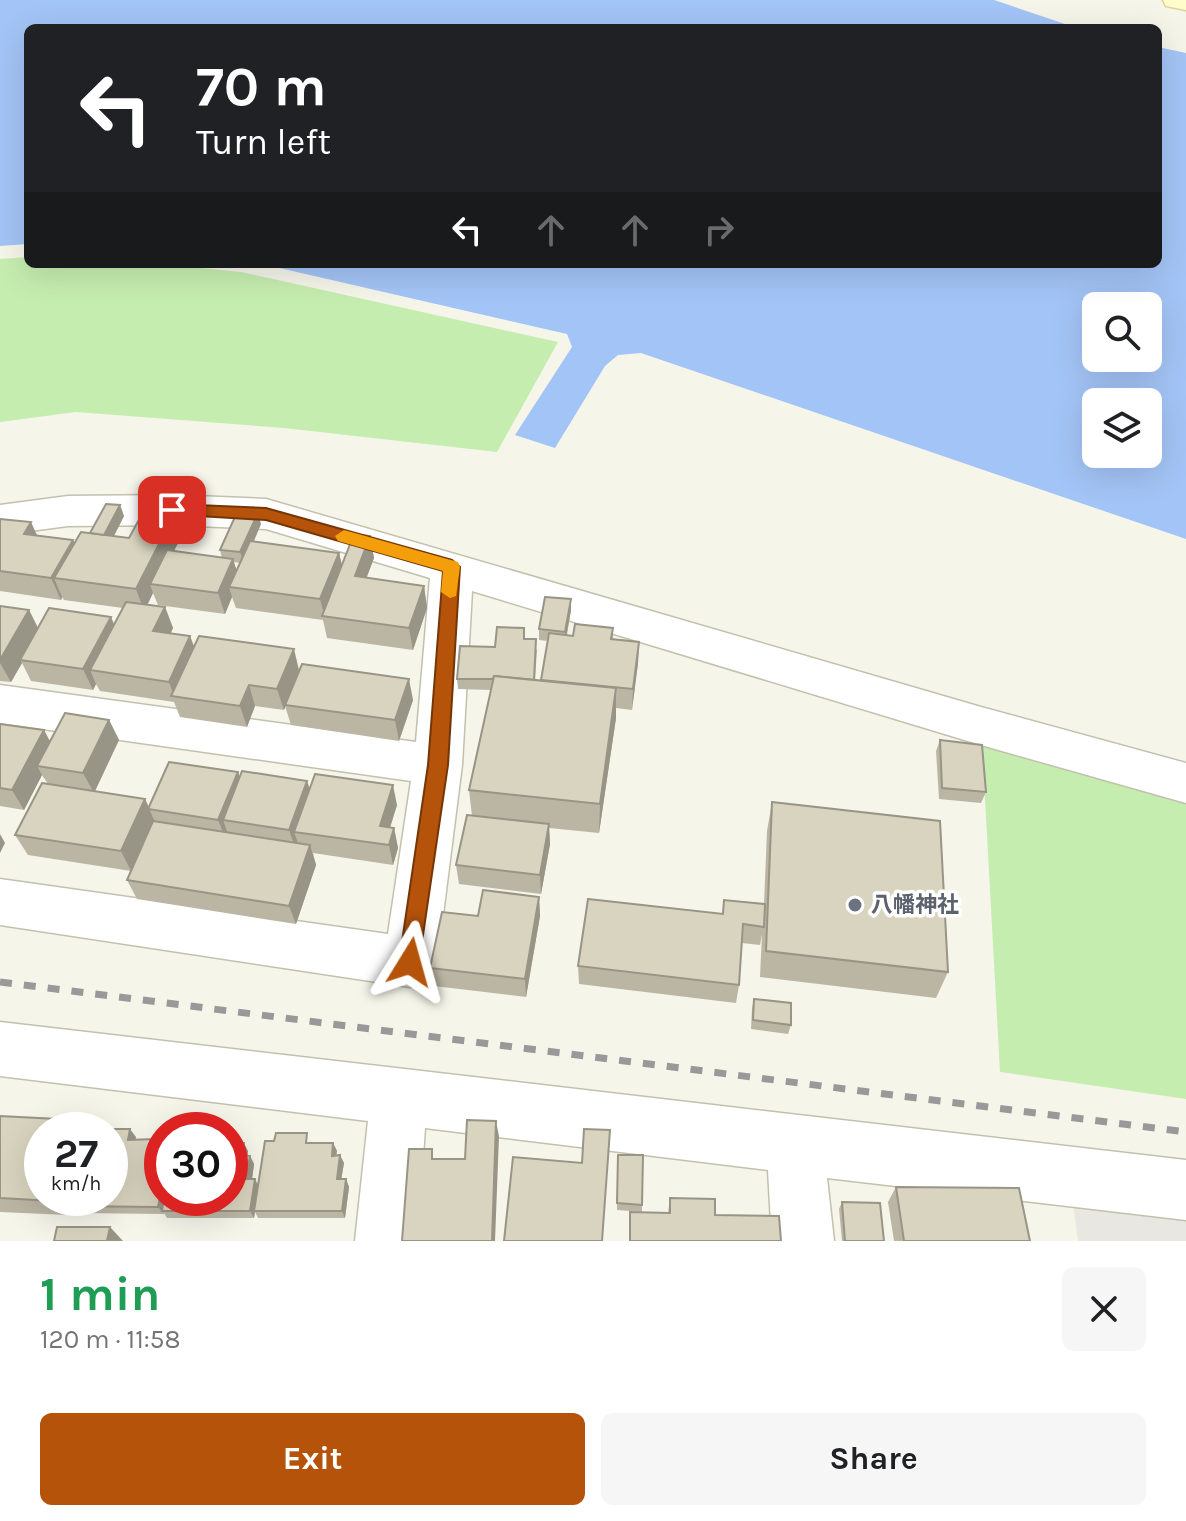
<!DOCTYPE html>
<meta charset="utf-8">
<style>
:root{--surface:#fff;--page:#f6f6f6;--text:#202124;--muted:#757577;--accent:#b45309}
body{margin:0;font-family:Karla,"Noto Sans JP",sans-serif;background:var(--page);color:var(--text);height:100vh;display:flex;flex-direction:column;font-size:30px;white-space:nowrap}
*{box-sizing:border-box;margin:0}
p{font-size:26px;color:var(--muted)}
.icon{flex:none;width:44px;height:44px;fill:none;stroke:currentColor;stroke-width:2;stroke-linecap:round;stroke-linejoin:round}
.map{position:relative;height:1241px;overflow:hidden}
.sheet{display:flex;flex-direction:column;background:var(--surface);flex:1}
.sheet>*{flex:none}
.top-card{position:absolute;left:24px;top:24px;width:1138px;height:244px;border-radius:12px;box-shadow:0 8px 32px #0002;background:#202124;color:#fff;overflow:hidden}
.tools{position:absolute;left:1082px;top:292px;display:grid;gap:16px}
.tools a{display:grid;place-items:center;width:80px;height:80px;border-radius:12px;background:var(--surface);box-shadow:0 8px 32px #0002;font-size:40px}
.speed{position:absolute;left:24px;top:1112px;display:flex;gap:16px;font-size:40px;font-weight:700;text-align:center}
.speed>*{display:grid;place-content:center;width:104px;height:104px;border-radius:50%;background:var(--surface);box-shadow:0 8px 32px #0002;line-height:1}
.speed small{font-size:20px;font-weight:400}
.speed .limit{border:12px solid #d22;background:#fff;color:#111}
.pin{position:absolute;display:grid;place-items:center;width:68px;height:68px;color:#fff;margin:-34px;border-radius:16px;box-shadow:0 4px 12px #0006}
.me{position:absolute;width:88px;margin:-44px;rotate:8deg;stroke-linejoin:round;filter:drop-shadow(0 0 6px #0008)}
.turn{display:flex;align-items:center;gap:28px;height:168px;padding:0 40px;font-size:36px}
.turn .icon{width:104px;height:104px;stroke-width:2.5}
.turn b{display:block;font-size:56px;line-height:68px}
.lanes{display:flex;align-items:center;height:76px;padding:0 40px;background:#0003;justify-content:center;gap:40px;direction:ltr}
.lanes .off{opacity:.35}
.round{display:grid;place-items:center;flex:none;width:84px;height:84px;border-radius:12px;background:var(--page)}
.headline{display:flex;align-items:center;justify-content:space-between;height:136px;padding:0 40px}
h1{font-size:48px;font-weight:700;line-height:60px;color:#1e9e55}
.button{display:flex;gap:16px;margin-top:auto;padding:16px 40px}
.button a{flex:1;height:92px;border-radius:12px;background:var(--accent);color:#fff;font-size:32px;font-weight:700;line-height:92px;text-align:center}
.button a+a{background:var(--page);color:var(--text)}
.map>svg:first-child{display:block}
.green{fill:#c6edb0}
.parking{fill:#e8e7e2}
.water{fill:#a3c4f6;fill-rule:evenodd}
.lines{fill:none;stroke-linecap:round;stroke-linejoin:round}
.street-casing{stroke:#c3c0ac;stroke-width:3}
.secondary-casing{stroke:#dad597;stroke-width:3}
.street{fill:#fff;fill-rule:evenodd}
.secondary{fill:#fffdcc;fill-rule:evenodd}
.rail{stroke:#999;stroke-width:7;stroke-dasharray:12 12;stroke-linecap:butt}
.wall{fill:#bbb6a4;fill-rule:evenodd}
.shaded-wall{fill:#989486}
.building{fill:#d9d4bf;stroke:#989486;stroke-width:2}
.route{fill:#b45309;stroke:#753606;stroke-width:2}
.slow{fill:#f59e0b}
.worship-dot{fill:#6b7280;stroke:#fff;stroke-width:3}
.labels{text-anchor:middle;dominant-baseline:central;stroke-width:7;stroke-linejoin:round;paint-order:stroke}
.worship-label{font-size:22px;font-weight:bold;fill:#5b616d;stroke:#fff;text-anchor:start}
</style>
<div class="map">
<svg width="1186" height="1241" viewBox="0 0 1186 1241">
<rect width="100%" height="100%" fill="#f6f5ea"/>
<g class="green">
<path d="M28 257V264H161L241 272 558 342 497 452 284 428 76 412 0 422V259Z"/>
<path d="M981 726 1186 790V1099L1000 1072Z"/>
</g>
<path class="parking" d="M1073 1203 1178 1212 1186 1220V1241H1078Z"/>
<g class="water">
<path d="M0 0H994L1077 28H28V244L0 246Z"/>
<path d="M1158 47 1186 53V539L641 353 618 355 605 366 555 448 515 435 572 347 567 334 262 264H1158ZM1096 306H1148V358H1096ZM1096 402H1148V454H1096Z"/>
</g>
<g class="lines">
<defs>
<g id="street">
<path d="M172 495 266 499 981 707 1186 763V803L981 745 472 591 462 765 437 962 429 980 410 987 0 925V879L388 934 411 781 0 723V685L416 742 430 578 266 529 172 525 68 526 0 535V505L68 496Z"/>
<path d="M0 1022 1186 1160V1220L827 1178 834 1241H772L768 1170 425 1128 417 1241H355L368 1121 0 1076Z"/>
</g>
<path id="secondary" d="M1163 0H1186V10L1166 6Z"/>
</defs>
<use href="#street" class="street-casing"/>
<use href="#secondary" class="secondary-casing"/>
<use href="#street" class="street"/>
<use href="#secondary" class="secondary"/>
<path class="rail" d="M0 982 1186 1132"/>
</g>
<g class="wall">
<path d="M182 499 189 521 174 551 222 558 220 550 261 524 254 541 339 553 342 565 370 536 374 558 366 578 424 586 427 608 413 650 327 638 323 620 236 608 232 597 225 614 158 605 153 593 148 604 165 607 173 628 171 633 190 636 194 647 299 670 413 700 399 741 291 725 285 706 284 710 255 706 247 727 180 717 174 702 100 691 96 684 93 690 31 681 22 663 11 682 0 681V606L29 610 38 628 114 624 123 608 64 600 62 597 61 600 0 591V519L37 535 73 540 74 544 90 533 120 505 124 516 114 536 129 538ZM234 562 240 563 236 571Z"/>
<path d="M571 610 567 635 573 636 613 628V640L639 642 638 663 632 710 616 708V718L599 833 549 828 550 844 541 894 459 884 456 865 472 816 469 790 491 690 458 689 457 679 495 647 525 639 537 650 535 680H541L548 641 539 640V629Z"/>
<path d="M109 720 119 740 95 791 145 799 149 807 238 772 239 777 307 781 310 789 397 805 390 828H394L398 848 393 865 313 853 316 865 296 924 137 899 127 880 131 871 28 855 15 835 48 784 42 775 24 810 0 806V724L44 730 50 742Z"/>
<path d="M940 740 986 792 981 803 939 799 936 751Z"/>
<path d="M772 802 948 972 936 998 760 977 762 934 760 945 742 943 739 985 736 1003 579 984 578 966 722 914 724 900 764 903 767 831Z"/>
<path d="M539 897 540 916 526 997 434 986 430 968 478 916Z"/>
<path d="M754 999 791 1025 788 1034 751 1029 752 1008Z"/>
<path d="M0 1116 42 1198H72L67 1215 0 1212Z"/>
<path d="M136 1137 135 1139H155L161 1147 160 1152 162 1153V1198L248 1151V1156H250L254 1164 252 1179 258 1185 311 1141 310 1143H333L337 1151 336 1155 344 1163 341 1179H346L349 1187 345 1218H258L255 1212 254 1218H167L164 1213V1214L78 1213 71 1206Z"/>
<path d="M618 1155 642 1205V1212L617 1210Z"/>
<path d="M896 1187 1030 1241H894L888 1202Z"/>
<path d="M670 1198 715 1215 781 1241H629L630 1212 668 1213Z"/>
<path d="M842 1202 884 1241H842L839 1209Z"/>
</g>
<g class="shaded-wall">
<path d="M182 499 189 521 157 585 150 584 153 593 144 611 136 589Z"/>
<path d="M120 505 124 516 104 555 99 544Z"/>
<path d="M258 513 261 524 244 563 240 552Z"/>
<path d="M31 522 41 544 24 534Z"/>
<path d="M370 536 374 558 359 598 355 576Z"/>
<path d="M73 540 82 562 54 578 62 597 61 600 51 578Z"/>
<path d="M339 553 344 574 325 617 320 599Z"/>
<path d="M233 559 240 581 229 587 232 597 225 614 218 593Z"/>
<path d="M424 586 427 608 413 650 409 628Z"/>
<path d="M571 599V610L565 643V632Z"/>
<path d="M165 607 173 628 161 652 153 631Z"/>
<path d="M29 610 40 632 20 660 22 663 11 682 0 663V660Z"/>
<path d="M111 617 120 638 90 670 96 684 93 690 83 669Z"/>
<path d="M190 636 198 657 174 696 169 682Z"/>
<path d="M639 642 638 663 632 710 633 689Z"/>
<path d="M294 649 299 670 284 710 277 689Z"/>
<path d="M409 679 413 700 399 741 395 720Z"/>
<path d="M249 685 255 706 247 727 240 706Z"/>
<path d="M616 688V718L599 833 600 804Z"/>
<path d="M109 720 119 740 94 793 83 773Z"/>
<path d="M44 730 55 751 37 766 42 775 24 810 12 790Z"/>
<path d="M238 772 245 792 223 820 228 834 226 839 218 820Z"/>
<path d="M307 781 313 801 294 832 298 843 296 850 289 830Z"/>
<path d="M393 785 397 805 384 846 380 826Z"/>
<path d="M145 799 154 820 131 871 121 851Z"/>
<path d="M549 824 550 844 541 894 540 875Z"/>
<path d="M394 828 398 848 393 865 389 845Z"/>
<path d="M0 834 5 843 0 853Z"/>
<path d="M310 845 316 865 296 924 289 906Z"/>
<path d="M539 897 540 916 526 997 525 979Z"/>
<path d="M76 1120 84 1130H74Z"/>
<path d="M496 1121 499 1136 495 1241H492Z"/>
<path d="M130 1129 136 1137 134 1147 128 1140Z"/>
<path d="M155 1139 161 1147 158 1160 152 1152Z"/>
<path d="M244 1143 248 1151 246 1163 242 1155Z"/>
<path d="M333 1143 337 1151 335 1163 332 1156Z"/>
<path d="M161 1152 162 1153V1182L156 1175Z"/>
<path d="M340 1155 344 1163 340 1187 337 1179Z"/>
<path d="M250 1156 254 1164 251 1187 246 1179Z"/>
<path d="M255 1179 259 1187 254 1218 250 1211Z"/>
<path d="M346 1179 349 1187 345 1218 342 1211Z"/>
<path d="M162 1187V1198H167L162 1211 164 1214 158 1207Z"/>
<path d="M54 1198H72L67 1215 53 1201Z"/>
<path d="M110 1227 123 1241H107Z"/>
</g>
<g class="building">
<path d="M152 496 182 499 136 589 54 578 81 532 129 538Z"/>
<path d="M106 504 120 505 104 535 90 533Z"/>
<path d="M238 510 258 513 240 552 220 550Z"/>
<path d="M0 519 31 522 24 534 73 540 51 578 0 571Z"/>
<path d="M354 534 370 536 355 576 424 586 409 628 322 616Z"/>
<path d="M250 541 339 553 320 599 229 587Z"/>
<path d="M167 550 233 559 218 593 150 584Z"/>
<path d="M545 597 571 599 565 632 539 629Z"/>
<path d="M126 602 165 607 153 631 190 636 169 682 90 670Z"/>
<path d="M0 606 29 610 0 660Z"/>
<path d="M49 608 111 617 83 669 20 660Z"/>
<path d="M575 624 613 628 611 639 639 642 633 689 541 680 549 633 573 636Z"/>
<path d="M497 627 524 628V639H536L534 680 494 676 493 679H457L460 646 495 647Z"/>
<path d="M199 636 294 649 277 689 249 685 240 706 171 696Z"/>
<path d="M302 664 409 679 395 720 285 705Z"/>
<path d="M494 676 616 688 600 804 469 790Z"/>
<path d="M65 713 109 720 83 773 37 766Z"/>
<path d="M0 724 44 730 12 790 0 788Z"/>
<path d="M940 740 982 745 986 792 942 788Z"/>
<path d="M169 762 238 772 218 820 148 809Z"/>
<path d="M242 771 307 781 289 830 223 820Z"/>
<path d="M315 774 393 785 380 826 394 828 389 845 294 832Z"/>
<path d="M42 783 145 799 121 851 15 835Z"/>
<path d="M772 802 940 821 948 972 766 951Z"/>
<path d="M467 815 549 824 540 875 456 865Z"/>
<path d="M153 821 310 845 289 906 127 880Z"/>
<path d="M483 890 539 897 525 979 430 968 442 912 478 916Z"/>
<path d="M588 899 723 914 724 900 765 904 764 927 743 924 739 985 578 966Z"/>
<path d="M754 999 791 1003V1025L753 1020Z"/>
<path d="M0 1116 76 1120 74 1130H42V1198H54L53 1201 0 1198Z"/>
<path d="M467 1120 496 1121 492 1241H402L409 1149H432V1159H465Z"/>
<path d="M98 1129H130L128 1140 155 1139 152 1152H161L156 1175 162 1176V1187L158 1207 71 1206 73 1198H110V1130Z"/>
<path d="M584 1129 610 1130 602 1241H504L513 1157 582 1163Z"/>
<path d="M276 1133H307L306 1143H333L332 1156 340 1155 337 1179H346L342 1211H254L265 1141H274Z"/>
<path d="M244 1143 242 1155 250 1156 246 1179H255L250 1211H162L164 1198H230V1144Z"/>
<path d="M618 1155H643L642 1205 617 1203Z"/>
<path d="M896 1187 1019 1188 1030 1241H904Z"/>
<path d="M670 1198 715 1199V1215L779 1216 781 1241H630V1212L670 1213Z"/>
<path d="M842 1202 880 1203 884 1241H845Z"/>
<path d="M57 1227H110L107 1241H54Z"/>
</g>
<path class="route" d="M172 504 266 508 452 560 460 567 448 765 418 969 410 972 402 969 399 962 428 765 443 571 266 520 166 514 163 510 166 506Z"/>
<path class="slow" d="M344 530 458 562 460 567 456 596 450 598 441 592 443 571 338 541 335 536Z"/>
<circle class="worship-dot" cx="855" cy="905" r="8"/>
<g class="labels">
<g class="worship-label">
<text x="871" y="905">八幡神社</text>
</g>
</g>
</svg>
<div class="tools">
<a><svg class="icon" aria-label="search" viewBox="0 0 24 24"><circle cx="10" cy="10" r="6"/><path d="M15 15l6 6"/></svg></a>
<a><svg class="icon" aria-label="layers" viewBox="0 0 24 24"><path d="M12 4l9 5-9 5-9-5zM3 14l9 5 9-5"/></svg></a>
</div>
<div class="speed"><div>27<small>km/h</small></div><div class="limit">30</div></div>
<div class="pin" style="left:172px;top:510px;background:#d93025"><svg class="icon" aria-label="arrive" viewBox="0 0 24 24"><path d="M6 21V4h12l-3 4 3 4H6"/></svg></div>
<svg class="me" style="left:410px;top:962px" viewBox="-20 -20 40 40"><path d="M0-17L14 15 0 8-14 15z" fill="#b45309" stroke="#fff" stroke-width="4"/></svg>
<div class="top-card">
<div class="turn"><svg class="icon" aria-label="left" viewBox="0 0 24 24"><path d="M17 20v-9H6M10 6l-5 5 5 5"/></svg><div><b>70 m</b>Turn left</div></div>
<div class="lanes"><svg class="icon" aria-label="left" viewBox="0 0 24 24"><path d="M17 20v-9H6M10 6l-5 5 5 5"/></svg><svg class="icon off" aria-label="ahead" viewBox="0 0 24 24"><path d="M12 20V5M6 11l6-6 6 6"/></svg><svg class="icon off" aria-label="ahead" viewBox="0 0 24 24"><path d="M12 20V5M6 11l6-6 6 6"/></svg><svg class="icon off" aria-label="right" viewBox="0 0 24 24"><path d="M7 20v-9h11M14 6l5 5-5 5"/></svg></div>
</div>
</div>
<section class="sheet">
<div class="headline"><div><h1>1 min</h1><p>120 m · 11:58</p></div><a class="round"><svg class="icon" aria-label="close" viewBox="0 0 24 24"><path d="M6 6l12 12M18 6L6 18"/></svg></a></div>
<div class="button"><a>Exit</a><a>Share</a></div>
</section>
